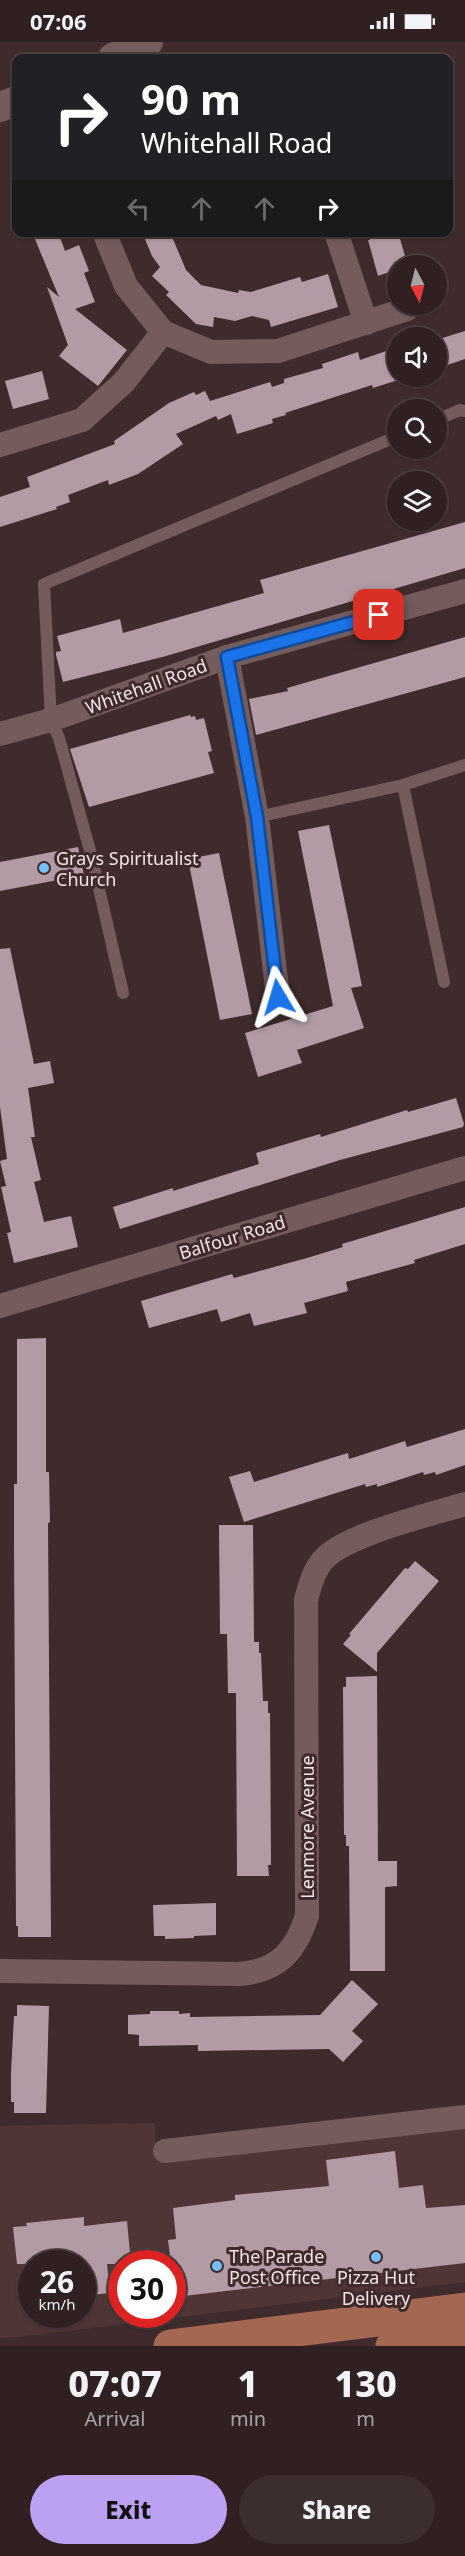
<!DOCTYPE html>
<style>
:root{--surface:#302021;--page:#3c2d2e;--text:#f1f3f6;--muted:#a8a3a5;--line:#4b3e3f;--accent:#bca0f2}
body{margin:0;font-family:"Noto Sans",sans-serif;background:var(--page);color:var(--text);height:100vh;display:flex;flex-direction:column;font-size:22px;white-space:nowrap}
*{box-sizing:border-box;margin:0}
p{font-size:20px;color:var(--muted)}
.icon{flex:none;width:33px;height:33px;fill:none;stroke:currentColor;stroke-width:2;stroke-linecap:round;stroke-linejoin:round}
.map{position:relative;height:2304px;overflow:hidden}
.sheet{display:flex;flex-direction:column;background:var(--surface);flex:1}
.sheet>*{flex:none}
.banner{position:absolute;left:12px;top:12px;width:441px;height:183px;border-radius:12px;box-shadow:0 2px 4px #0004,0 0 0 2px var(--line);background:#202124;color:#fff;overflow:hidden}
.needle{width:39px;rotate:173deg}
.fabs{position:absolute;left:387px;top:213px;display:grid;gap:12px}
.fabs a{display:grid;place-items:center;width:60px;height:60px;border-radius:50%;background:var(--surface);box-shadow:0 2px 4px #0004,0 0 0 2px var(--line);font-size:30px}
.speed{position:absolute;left:18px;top:2208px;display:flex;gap:12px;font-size:30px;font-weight:700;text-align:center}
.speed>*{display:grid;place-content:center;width:78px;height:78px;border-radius:50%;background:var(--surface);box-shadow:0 2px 4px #0004,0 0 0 2px var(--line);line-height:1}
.speed small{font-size:15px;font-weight:400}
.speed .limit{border:9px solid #d22;background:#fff;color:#111}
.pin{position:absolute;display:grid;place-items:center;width:51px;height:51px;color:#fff;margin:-26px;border-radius:12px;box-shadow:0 3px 9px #0006}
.me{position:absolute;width:66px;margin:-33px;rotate:353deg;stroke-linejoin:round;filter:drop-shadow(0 0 4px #0008)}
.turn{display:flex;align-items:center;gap:21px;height:126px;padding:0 30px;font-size:27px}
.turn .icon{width:78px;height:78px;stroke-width:2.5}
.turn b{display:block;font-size:42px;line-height:51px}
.lanes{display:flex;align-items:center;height:57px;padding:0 30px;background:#0003;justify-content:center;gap:30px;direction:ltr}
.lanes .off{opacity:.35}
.eta{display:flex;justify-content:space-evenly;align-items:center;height:102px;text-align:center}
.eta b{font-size:36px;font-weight:800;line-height:42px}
.cta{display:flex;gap:12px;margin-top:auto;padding:12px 30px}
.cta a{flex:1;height:69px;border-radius:36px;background:var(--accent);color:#111;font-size:24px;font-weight:800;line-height:69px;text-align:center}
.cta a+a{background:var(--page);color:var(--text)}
.status{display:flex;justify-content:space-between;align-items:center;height:42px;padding:0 30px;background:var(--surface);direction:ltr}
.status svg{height:16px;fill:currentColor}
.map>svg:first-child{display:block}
.built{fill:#503536;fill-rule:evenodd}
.building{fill:#b39ba5}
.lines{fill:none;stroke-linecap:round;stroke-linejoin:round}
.service{stroke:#745c5d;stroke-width:12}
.minor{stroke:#745c5d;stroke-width:24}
.tertiary{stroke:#745c5d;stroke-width:30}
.primary{stroke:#a46751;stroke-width:33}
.route-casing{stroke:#114b97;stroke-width:15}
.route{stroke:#1a73e8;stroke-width:10}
.poi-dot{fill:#77c0f7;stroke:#402b2c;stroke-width:2}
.labels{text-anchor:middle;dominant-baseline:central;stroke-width:6;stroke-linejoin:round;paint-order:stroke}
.street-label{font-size:18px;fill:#f2e4e4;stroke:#402b2c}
.poi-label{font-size:18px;fill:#f2e4e4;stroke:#402b2c;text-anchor:start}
</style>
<div class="status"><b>07:06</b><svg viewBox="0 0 49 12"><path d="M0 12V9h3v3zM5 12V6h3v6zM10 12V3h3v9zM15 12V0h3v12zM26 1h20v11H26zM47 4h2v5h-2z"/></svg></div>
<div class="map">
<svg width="465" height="2304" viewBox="0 0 465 2304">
<rect width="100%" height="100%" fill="#402b2c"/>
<path class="built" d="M465 2070V2240L19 2295 0 2296V2084L155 2081 156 2105ZM32 2222H82V2272H32ZM122 2222H172V2272H122Z"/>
<g class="building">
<path d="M32 190H58L65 209 79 203 89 229 84 231 95 260 75 267 127 308 98 344 59 314 68 303 47 245 59 255Z"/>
<path d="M142 190H170L186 228 201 243 238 251 239 248 251 250 300 235 302 240 328 232 338 265 271 285 269 278 252 274 235 279 214 275 213 285 196 282 166 253 169 250 152 234 160 225 152 214Z"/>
<path d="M368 190H398L408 224H398V227L378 234 368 198H370Z"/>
<path d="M465 289V317L436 327V298Z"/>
<path d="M398 305V338L373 346 372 343 285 371 286 373 272 377 273 381 237 392 231 372 218 378 216 374 176 392 183 402 138 432 109 443 108 438 68 453 70 460 56 465 57 467 0 485V455L30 445 27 435 115 402 114 399 169 361 194 350 196 353 205 349 210 359 270 340 272 345 284 341V337L323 326 322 322 358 310 360 318Z"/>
<path d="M42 329 49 357 13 367 5 339Z"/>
<path d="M465 480V526L166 614 63 640 56 613V610L61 609 57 594 120 577 123 591 264 551 260 538Z"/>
<path d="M465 595V635L256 693 249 657 288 649 287 646Z"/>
<path d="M190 673 191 675 195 674 196 678 204 676 212 709 208 710 214 731 89 765 70 707Z"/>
<path d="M329 783 362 944 351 946 364 986 297 1008 302 1021 258 1035 245 991 333 964 298 789Z"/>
<path d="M78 805 84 833 0 849V820Z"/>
<path d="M219 811 252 972 220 978 188 817Z"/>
<path d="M10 906 34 1022 50 1019 54 1041 28 1046 35 1095H31L41 1138 34 1140 44 1180 71 1174 78 1205 14 1221 7 1191 11 1190 1 1145 6 1144 0 1119 7 1117 0 1065V907Z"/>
<path d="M456 1056 464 1082 463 1085 340 1118 120 1187 113 1165 173 1146V1149L259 1122 256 1111 320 1092 321 1095 407 1068 408 1070Z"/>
<path d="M465 1165V1202L414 1218 415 1221 346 1240 348 1249 304 1261 307 1271 254 1284 250 1271 221 1280 217 1267 149 1286 141 1259 232 1232 234 1236 307 1216 343 1205 342 1202Z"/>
<path d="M46 1296V1430H49L50 1480 48 1481 51 1895H18V1884H16L14 1501V1442H17V1297Z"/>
<path d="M465 1387V1423L436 1433 435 1430 424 1433 423 1430 377 1445V1442L366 1445 365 1442 244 1480 229 1435 250 1429 254 1440 348 1411 349 1417 405 1399 407 1405Z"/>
<path d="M219 1483H253L254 1600H259V1611H261L263 1659H268V1671H270L271 1823H268L269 1834H237L236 1651H228L227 1592H220Z"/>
<path d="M415 1519 439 1539 377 1611V1630L343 1602 351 1593 349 1592 405 1526 408 1527Z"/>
<path d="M377 1634 378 1819H397V1844L385 1845V1929H350L349 1804H346V1793H344L343 1645H346V1635Z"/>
<path d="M216 1861V1893L194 1894V1896L165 1897V1894H154L153 1863Z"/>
<path d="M352 1938 378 1962 352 1989 363 1999 343 2020 329 2007 198 2009V2003L139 2004V1993L128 1992V1973L150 1972V1969H179V1972L190 1971V1975L320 1973Z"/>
<path d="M17 1963 49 1964 46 2071H14V2060H11V2031L14 1974H17Z"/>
<path d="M395 2109 399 2146 423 2143 426 2166 465 2163V2221L175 2255 172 2222H171L168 2198 176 2197 173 2166 235 2158V2153L329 2144 326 2118Z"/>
<path d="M84 2175V2184L127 2179 131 2222H107L110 2251 82 2254V2222H17L13 2185 27 2184 26 2181Z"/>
</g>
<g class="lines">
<g class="service">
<path d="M436 378 460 368 465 369"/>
<path d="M403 743 444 940"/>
<path d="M257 775 403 743 465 723"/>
<path d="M123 951 92 816 59 696 51 678 44 542 398 394"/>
</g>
<g class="minor">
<path d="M104 190 126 244 163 290 211 310 278 309 407 267"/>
<path d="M336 190 366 281"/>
<path d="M0 403 82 378 124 340 163 290"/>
<path d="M227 615 257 775 278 955"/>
<path d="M0 692 51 678 227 615 465 549"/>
<path d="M0 1264 465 1126"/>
<path d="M0 1929 239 1932C278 1929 295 1910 307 1874L306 1558C310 1543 314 1527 325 1516 348 1492 432 1472 465 1462"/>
<path d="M165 2109 465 2075"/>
</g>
<g class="tertiary">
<path d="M113 16 148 0"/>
<path d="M0 65 16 59"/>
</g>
<g class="primary">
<path d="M170 2304 465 2267"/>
<path d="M392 2304 465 2295"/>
</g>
</g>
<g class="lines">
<defs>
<path id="route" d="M278 955 257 775 227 615 379 573"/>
</defs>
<use href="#route" class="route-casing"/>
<use href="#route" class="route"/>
</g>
<g class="poi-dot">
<circle cx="44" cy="826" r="6"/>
<circle cx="376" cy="2215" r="6"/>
<circle cx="217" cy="2224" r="6"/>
</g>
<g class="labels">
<g class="street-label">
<text transform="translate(146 644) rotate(-20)">Whitehall Road</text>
<text transform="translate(232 1195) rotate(-17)">Balfour Road</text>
<text transform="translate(307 1785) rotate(-90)">Lenmore Avenue</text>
</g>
<g class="poi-label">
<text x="56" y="816">Grays Spiritualist<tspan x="56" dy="21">Church</tspan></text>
<text x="229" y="2214">The Parade<tspan x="229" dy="21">Post Office</tspan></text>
<text x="376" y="2235" text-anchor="middle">Pizza Hut<tspan x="376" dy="21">Delivery</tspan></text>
</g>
</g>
</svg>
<div class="fabs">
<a><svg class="needle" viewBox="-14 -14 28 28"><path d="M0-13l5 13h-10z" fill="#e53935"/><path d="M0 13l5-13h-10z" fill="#a8a3a5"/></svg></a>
<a><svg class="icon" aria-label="sound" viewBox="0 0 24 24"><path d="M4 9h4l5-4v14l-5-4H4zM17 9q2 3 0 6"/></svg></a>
<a><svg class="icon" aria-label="search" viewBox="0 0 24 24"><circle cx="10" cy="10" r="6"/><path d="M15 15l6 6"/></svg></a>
<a><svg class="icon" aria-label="layers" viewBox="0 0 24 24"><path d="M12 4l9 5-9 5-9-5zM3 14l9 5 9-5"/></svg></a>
</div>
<div class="speed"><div>26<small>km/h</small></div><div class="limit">30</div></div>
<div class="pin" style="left:379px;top:573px;background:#d93025"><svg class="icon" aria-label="arrive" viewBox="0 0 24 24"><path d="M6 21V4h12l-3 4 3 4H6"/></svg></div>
<svg class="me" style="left:278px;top:955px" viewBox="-20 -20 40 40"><path d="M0-17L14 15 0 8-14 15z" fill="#1a73e8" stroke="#fff" stroke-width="4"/></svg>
<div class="banner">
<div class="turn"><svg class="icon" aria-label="right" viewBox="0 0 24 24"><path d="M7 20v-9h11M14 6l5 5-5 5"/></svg><div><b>90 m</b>Whitehall Road</div></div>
<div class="lanes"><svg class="icon off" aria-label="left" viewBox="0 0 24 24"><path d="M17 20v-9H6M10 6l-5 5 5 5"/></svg><svg class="icon off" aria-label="ahead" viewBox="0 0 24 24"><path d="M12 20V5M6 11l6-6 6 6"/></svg><svg class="icon off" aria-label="ahead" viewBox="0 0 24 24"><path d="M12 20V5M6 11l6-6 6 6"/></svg><svg class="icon" aria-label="right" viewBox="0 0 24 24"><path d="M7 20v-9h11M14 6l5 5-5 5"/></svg></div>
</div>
</div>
<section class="sheet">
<div class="eta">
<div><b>07:07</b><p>Arrival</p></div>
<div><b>1</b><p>min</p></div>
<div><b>130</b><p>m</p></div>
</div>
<div class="cta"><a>Exit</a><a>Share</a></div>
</section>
